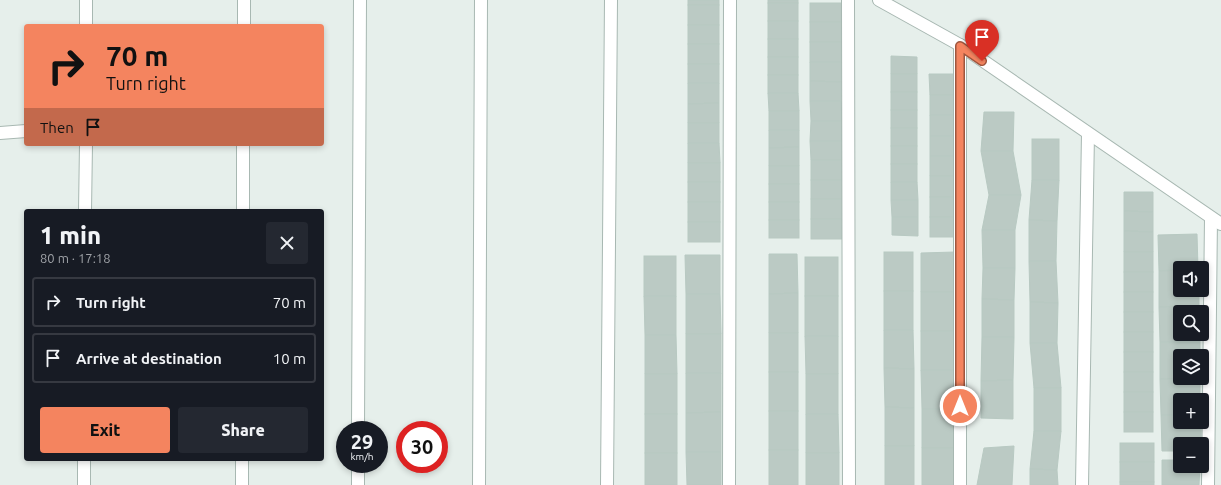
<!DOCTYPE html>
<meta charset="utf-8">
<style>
:root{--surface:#171b24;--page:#242831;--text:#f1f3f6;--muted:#9ea1a6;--line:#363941;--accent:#f4845f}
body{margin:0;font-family:Ubuntu,sans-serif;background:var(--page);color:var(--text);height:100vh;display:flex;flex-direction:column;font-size:15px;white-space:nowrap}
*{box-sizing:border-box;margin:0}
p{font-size:13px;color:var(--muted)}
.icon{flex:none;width:22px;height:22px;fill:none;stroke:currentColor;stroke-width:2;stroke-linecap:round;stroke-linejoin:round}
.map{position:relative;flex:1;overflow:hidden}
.details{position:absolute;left:24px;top:209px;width:300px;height:252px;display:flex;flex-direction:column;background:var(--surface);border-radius:4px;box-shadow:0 2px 6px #0003}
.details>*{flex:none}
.guide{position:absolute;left:24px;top:24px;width:300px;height:122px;border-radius:4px;box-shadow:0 2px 6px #0003;background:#f4845f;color:#111;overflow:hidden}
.controls{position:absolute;left:1173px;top:261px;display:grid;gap:8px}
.controls a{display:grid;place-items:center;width:36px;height:36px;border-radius:4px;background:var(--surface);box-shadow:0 2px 6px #0003;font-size:20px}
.speed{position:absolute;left:336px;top:421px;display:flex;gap:8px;font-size:20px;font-weight:700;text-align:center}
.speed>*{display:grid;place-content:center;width:52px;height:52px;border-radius:50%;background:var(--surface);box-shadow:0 2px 6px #0003;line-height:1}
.speed small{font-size:10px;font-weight:400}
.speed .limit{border:6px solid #d22;background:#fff;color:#111}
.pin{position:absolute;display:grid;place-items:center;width:34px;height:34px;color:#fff;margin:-41px -17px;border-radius:50% 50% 50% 0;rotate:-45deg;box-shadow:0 0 4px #0007}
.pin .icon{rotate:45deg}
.me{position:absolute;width:44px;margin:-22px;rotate:0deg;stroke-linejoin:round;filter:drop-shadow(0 0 3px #0008)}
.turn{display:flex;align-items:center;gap:14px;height:84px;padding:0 16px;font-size:18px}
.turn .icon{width:52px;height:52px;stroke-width:2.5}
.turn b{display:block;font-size:28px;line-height:34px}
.then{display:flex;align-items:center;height:38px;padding:0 16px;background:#0003;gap:8px;font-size:15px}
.round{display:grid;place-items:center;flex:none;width:42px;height:42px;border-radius:4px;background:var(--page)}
.overview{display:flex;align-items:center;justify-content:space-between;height:68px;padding:0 16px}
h1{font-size:24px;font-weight:800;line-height:30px}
.primary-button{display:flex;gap:8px;margin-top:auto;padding:8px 16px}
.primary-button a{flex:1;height:46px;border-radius:4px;background:var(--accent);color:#111;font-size:16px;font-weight:800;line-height:46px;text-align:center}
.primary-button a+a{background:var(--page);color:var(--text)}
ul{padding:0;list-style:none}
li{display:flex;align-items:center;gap:12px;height:50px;margin:0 8px 6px;padding:0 8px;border:2px solid var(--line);border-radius:4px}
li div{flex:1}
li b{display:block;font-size:15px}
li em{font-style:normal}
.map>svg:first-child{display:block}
.building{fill:#bbcac4;stroke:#b8c9c2}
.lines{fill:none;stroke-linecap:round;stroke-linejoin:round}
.minor-casing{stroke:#a8b8b2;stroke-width:14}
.minor{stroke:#fff;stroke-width:12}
.route-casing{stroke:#9f563e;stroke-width:10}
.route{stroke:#f4845f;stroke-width:7}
</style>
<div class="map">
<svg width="1221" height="485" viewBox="0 0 1221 485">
<rect width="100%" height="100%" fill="#e6efeb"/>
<g class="building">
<rect x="688" y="0" width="31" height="5"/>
<rect x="768" y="0" width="30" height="3"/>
<rect x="768" y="3" width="30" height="18"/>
<rect x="810" y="3" width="31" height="19"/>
<rect x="688" y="5" width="31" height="20"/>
<rect x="768" y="21" width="30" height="18"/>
<rect x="810" y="22" width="31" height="20"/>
<rect x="688" y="25" width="31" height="19"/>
<rect x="768" y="39" width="30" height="18"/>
<rect x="810" y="42" width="31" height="20"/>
<rect x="688" y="44" width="31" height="20"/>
<path d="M891 56 917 57V74H891Z"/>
<rect x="768" y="57" width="30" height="18"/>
<path d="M810 62H841V82L810 81Z"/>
<rect x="688" y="64" width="31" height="19"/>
<rect x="891" y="74" width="26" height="18"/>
<path d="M929 74H959V95H930Z"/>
<rect x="768" y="75" width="30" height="18"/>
<path d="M810 81 841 82V101H810Z"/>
<path d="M688 83H719V103L688 104Z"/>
<rect x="891" y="92" width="26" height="18"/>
<path d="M768 93H798L799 111H769Z"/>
<rect x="930" y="95" width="29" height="20"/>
<path d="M810 101H841L842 121H811Z"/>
<path d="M719 103V123H688V104Z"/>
<rect x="891" y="110" width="26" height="18"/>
<rect x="769" y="111" width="30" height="19"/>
<path d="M984 112H1014L1013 151H981Z"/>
<path d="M930 115H959L960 136H930Z"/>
<path d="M811 121H842V141H810Z"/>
<rect x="688" y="123" width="31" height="20"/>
<rect x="891" y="128" width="26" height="18"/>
<path d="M769 130H799V147L769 148Z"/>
<path d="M930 136H960L959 156H930Z"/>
<rect x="1032" y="139" width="27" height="41"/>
<path d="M810 141H842V160H811Z"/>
<path d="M688 143H719L720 163H688Z"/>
<rect x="891" y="146" width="26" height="18"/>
<path d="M799 147V166H769V148Z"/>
<path d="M981 151H1013L1021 195H989Z"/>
<path d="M930 156H959L960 176H930Z"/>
<rect x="811" y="160" width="31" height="20"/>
<rect x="688" y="163" width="32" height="19"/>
<rect x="891" y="164" width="26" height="18"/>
<rect x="769" y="166" width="30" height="18"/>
<rect x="930" y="176" width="30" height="21"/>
<rect x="811" y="180" width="31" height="19"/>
<path d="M1032 180H1059L1057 221 1029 220Z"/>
<rect x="688" y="182" width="32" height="20"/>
<path d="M891 182H917L918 200H891Z"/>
<rect x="769" y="184" width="30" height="18"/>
<path d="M1124 192H1153V212L1124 211Z"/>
<path d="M989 195H1021L1015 230H982Z"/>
<rect x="930" y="197" width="30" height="20"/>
<rect x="811" y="199" width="31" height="20"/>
<path d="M891 200H918V217H892Z"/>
<rect x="688" y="202" width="32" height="20"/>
<rect x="769" y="202" width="30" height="18"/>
<path d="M1124 211 1153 212V232L1124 231Z"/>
<path d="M892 217H918V236L892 235Z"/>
<rect x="930" y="217" width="30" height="20"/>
<rect x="811" y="219" width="31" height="20"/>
<rect x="769" y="220" width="30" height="18"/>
<path d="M1029 220 1057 221 1056 261H1029Z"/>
<rect x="688" y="222" width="32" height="20"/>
<path d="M982 230H1015V268H983Z"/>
<path d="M1124 231 1153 232V252H1124Z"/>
<path d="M1197 234 1198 268 1159 271 1158 235Z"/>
<rect x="884" y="252" width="29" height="39"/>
<path d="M955 252V292H921V253Z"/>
<rect x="1124" y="252" width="29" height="20"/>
<path d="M769 254H797L798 293 769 294Z"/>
<path d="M685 255H720V294H686Z"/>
<rect x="644" y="256" width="32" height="40"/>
<rect x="805" y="257" width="33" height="39"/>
<path d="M1029 261H1056L1058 303 1030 302Z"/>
<path d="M983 268H1015L1014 300 982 299Z"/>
<path d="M1180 270V290H1199V306L1159 307V271Z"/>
<rect x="1124" y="272" width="29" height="20"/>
<rect x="884" y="291" width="29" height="39"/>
<rect x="921" y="292" width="34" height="39"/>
<rect x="1124" y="292" width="29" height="20"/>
<path d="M798 293V333H769V294Z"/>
<path d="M686 294H720L721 334H686Z"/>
<path d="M644 296H676V335H645Z"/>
<rect x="805" y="296" width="33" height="40"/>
<path d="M982 299 1014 300V337H982Z"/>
<path d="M1030 302 1058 303 1057 343H1030Z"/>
<path d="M1199 306V312H1180V334H1199L1200 342H1160L1159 307Z"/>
<rect x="1124" y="312" width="29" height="20"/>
<path d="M884 330H913L914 369 884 368Z"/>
<rect x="921" y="331" width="34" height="39"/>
<rect x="1124" y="332" width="29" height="20"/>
<rect x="769" y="333" width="29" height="39"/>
<rect x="686" y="334" width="35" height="39"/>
<path d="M645 335H676L677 374H645Z"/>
<path d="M805 336H838V374H806Z"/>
<path d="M982 337H1014L1013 380 981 381Z"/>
<path d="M1160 342H1200V356H1180V378H1200L1160 379Z"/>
<path d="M1030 343H1057L1061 388H1034Z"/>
<rect x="1124" y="352" width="29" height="20"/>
<path d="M884 368 914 369V408L885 407Z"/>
<path d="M921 370H955V409H922Z"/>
<rect x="769" y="372" width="29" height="39"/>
<rect x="1124" y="372" width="29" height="20"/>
<path d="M686 373H721V412L686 413Z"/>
<rect x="645" y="374" width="32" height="40"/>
<rect x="806" y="374" width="32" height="40"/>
<path d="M1200 378V400H1180V415H1161L1160 379Z"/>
<path d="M1013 380V419L981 418V381Z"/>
<rect x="1034" y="388" width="27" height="43"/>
<rect x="1124" y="392" width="29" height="20"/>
<path d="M885 407 914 408V446H885Z"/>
<path d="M922 409H955L956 448H922Z"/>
<rect x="769" y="411" width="29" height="39"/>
<path d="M721 412V452H686V413Z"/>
<rect x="1124" y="412" width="29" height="20"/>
<rect x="645" y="414" width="32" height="39"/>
<path d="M806 414H838L839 453H806Z"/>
<path d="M1161 415H1180V422H1201V444H1180V451H1162Z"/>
<path d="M1034 431H1061L1057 470 1030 469Z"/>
<rect x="1120" y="443" width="34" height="19"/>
<rect x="885" y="446" width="29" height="39"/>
<path d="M1014 446 1012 485H977L984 448Z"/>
<rect x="922" y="448" width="34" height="37"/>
<rect x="769" y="450" width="29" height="35"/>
<path d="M686 452H721V485H687Z"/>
<rect x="645" y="453" width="32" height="32"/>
<rect x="806" y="453" width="33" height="32"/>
<path d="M1162 460H1180V466H1200L1199 485H1162Z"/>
<rect x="1120" y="462" width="34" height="20"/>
<path d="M1030 469 1057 470 1058 485H1030Z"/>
<rect x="1120" y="482" width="34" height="3"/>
</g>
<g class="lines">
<defs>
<g id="minor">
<path d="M848 0 849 485"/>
<path d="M879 0 960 45 1221 224"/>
<path d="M86 26V0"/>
<path d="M244 26V0"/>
<path d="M960 45V485"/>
<path d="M0 133 26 131"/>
<path d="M85 211 86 144"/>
<path d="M243 211V144"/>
<path d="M358 430 360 0"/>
<path d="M84 485V459"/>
<path d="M242 485V459"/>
<path d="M358 485V464"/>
<path d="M479 485 481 0"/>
<path d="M607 485 611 0"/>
<path d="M729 485 730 0"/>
<path d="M1082 485 1088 134"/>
<path d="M1208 485 1211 218"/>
</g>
</defs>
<use href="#minor" class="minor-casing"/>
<use href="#minor" class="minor"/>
</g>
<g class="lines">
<defs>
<path id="route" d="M960 406V46L982 61"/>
</defs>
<use href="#route" class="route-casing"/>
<use href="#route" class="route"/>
</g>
</svg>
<div class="controls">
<a><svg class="icon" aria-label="sound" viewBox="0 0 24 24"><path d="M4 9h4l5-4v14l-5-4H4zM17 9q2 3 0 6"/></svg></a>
<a><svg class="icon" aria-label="search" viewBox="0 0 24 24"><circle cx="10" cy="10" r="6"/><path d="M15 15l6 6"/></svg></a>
<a><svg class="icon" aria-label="layers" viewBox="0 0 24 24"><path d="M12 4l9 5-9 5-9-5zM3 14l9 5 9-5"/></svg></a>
<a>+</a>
<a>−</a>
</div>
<div class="speed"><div>29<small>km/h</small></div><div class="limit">30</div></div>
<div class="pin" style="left:982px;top:61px;background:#d93025"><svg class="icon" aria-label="arrive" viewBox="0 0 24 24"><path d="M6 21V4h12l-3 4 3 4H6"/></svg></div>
<svg class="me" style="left:960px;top:406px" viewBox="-20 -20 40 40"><circle r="17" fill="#f4845f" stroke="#fff" stroke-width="3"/><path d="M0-11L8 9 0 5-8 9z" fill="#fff"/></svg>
<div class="guide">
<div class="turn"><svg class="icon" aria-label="right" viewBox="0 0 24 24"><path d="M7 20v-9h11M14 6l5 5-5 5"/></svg><div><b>70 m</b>Turn right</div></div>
<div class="then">Then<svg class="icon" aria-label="arrive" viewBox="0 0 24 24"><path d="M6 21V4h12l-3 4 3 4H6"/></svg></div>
</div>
<section class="details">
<div class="overview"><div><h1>1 min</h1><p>80 m · 17:18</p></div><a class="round"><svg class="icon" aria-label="close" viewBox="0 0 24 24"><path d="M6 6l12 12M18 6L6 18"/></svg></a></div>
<ul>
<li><svg class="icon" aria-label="right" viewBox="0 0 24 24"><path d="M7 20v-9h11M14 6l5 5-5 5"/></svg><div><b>Turn right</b></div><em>70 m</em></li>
<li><svg class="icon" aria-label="arrive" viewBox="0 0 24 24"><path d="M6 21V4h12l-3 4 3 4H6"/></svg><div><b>Arrive at destination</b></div><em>10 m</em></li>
</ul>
<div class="primary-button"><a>Exit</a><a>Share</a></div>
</section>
</div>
